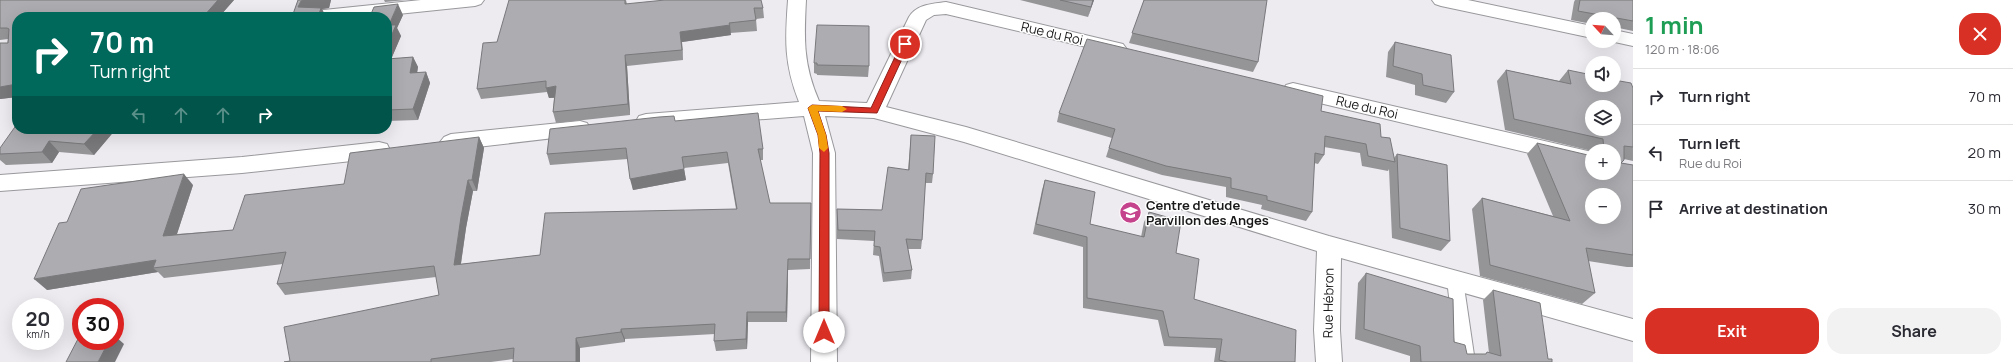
<!DOCTYPE html>
<meta charset="utf-8">
<style>
:root{--surface:#fff;--page:#f2f2f3;--text:#2b2b33;--muted:#7c7c81;--line:#e1e1e2;--accent:#d93025}
body{margin:0;font-family:Manrope,sans-serif;background:var(--page);color:var(--text);height:100vh;display:flex;flex-direction:column;font-size:15px;white-space:nowrap}
*{box-sizing:border-box;margin:0}
p{font-size:13px;color:var(--muted)}
.icon{flex:none;width:22px;height:22px;fill:none;stroke:currentColor;stroke-width:2;stroke-linecap:round;stroke-linejoin:round}
.map{position:relative;flex:1;overflow:hidden}
.sheet{display:flex;flex-direction:column;background:var(--surface);width:380px}
.sheet>*{flex:none}
.hud{position:absolute;left:12px;top:12px;width:380px;height:122px;border-radius:16px;box-shadow:0 4px 16px #0002;background:#00695c;color:#fff;overflow:hidden}
.needle{width:26px;rotate:296deg}
.controls{position:absolute;left:1585px;top:12px;display:grid;gap:8px}
.controls a{display:grid;place-items:center;width:36px;height:36px;border-radius:50%;background:var(--surface);box-shadow:0 4px 16px #0002;font-size:20px}
.speed{position:absolute;left:12px;top:298px;display:flex;gap:8px;font-size:20px;font-weight:700;text-align:center}
.speed>*{display:grid;place-content:center;width:52px;height:52px;border-radius:50%;background:var(--surface);box-shadow:0 4px 16px #0002;line-height:1}
.speed small{font-size:10px;font-weight:400}
.speed .limit{border:6px solid #d22;background:#fff;color:#111}
.pin{position:absolute;display:grid;place-items:center;width:34px;height:34px;color:#fff;margin:-17px;border:2px solid #fff;border-radius:50%;box-shadow:0 1px 4px #0007}
.me{position:absolute;width:44px;margin:-22px;rotate:0deg;stroke-linejoin:round;filter:drop-shadow(0 0 3px #0008)}
.turn{display:flex;align-items:center;gap:14px;height:84px;padding:0 12px;font-size:18px}
.turn .icon{width:52px;height:52px;stroke-width:2.5}
.turn b{display:block;font-size:28px;line-height:34px}
.lanes{display:flex;align-items:center;height:38px;padding:0 12px;background:#0003;justify-content:center;gap:20px;direction:ltr}
.lanes .off{opacity:.35}
.round{display:grid;place-items:center;flex:none;width:42px;height:42px;border-radius:16px;background:var(--page)}
.summary{display:flex;align-items:center;justify-content:space-between;height:68px;padding:0 12px}
h1{font-size:24px;font-weight:700;line-height:30px;color:#1e9e55}
.button{display:flex;gap:8px;margin-top:auto;padding:8px 12px}
.button a{flex:1;height:46px;border-radius:16px;background:var(--accent);color:#fff;font-size:16px;font-weight:700;line-height:46px;text-align:center}
.button a+a{background:var(--page);color:var(--text)}
ul{padding:0;list-style:none}
li{display:flex;align-items:center;gap:12px;height:56px;padding:0 12px;border-top:1px solid var(--line)}
li div{flex:1}
li b{display:block;font-size:15px}
li em{font-style:normal}
main{display:flex;flex:1;min-height:0}
.map>svg:first-child{display:block}
.lines{fill:none;stroke-linecap:round;stroke-linejoin:round}
.service-casing{stroke:#99989c;stroke-width:2}
.minor-casing{stroke:#99989c;stroke-width:2}
.service{fill:#fff;fill-rule:evenodd}
.minor{fill:#fff;fill-rule:evenodd}
.wall{fill:#959497}
.shaded-wall{fill:#79787b}
.building{fill:#adacb0;stroke:#79787b;fill-rule:evenodd}
.route{fill:#d93025;stroke:#8d1f18}
.slow{fill:#f59e0b}
.labels{text-anchor:middle;dominant-baseline:central;stroke-width:3;stroke-linejoin:round;paint-order:stroke}
.street-label{font-size:13px;fill:#19191a;stroke:#fff}
.poi-label{font-size:13px;font-weight:bold;fill:#19191a;stroke:#fff;text-anchor:start}
</style>
<main>
<div class="map">
<svg width="1633" height="362" viewBox="0 0 1633 362">
<rect width="100%" height="100%" fill="#edebf0"/>
<g class="lines">
<defs>
<path id="service" d="M1455 273 1461 275 1463 280 1475 362H1457L1447 280 1449 275Z"/>
<g id="minor">
<path d="M421 0H484L481 4 475 6 369 17H305L307 13 314 11Z"/>
<path d="M788 0H806C804 39 803 64 819 101L867 103 909 17C917 4 932 4 946 2L1123 44 1126 48 1123 52 1116 54 946 14 934 15 926 20 886 107 966 127 1329 236 1633 319V341L1341 258 1340 330 1342 362H1316L1314 330 1317 251 964 142 874 118 825 116 835 153 837 362H811L813 153 804 116 646 128 639 126 636 121 639 116 646 114 799 102C784 64 785 40 788 0Z"/>
<path d="M1432 0H1468L1592 26V38L1441 6 1435 4Z"/>
<path d="M1614 30 1633 34V46L1610 41H1614Z"/>
<path d="M1293 83 1592 152V168L1286 95 1283 90 1286 85Z"/>
<path d="M580 121 587 123 590 128 587 133 580 135 451 150 444 147 440 142 444 137 451 134Z"/>
<path d="M379 142 387 144 390 150 387 156 379 158 242 173 0 191V175L242 157Z"/>
</g>
</defs>
<use href="#service" class="service-casing"/>
<use href="#minor" class="minor-casing"/>
<use href="#service" class="service"/>
<use href="#minor" class="minor"/>
</g>
<g class="wall">
<path d="M0 0H234L219 17H17V97L0 99 8 39 0 40Z"/>
<path d="M298 0H331L329 8 322 9 325 16 403 15 397 28 401 36 391 59 413 57 418 67 417 73 426 72 430 83 418 120 387 121V17H292Z"/>
<path d="M384 0H406L385 2Z"/>
<path d="M626 0 627 4 763 8 764 18 756 19 757 31 730 33 731 35 682 42 683 60 627 66 630 115 556 123 553 112 554 98H549L547 92 481 99 477 89 497 42Z"/>
<path d="M1020 0H1094L1088 17Z"/>
<path d="M1144 0 1258 62 1253 72 1129 43Z"/>
<path d="M1575 0H1633V31L1614 27V19H1592V24L1571 20 1574 2Z"/>
<path d="M1395 42 1454 92 1446 103 1415 95V85L1386 77 1388 52Z"/>
<path d="M814 63 869 66 868 77 817 75V74L814 73Z"/>
<path d="M1506 70 1559 81 1568 70 1633 88V161L1624 159 1621 163 1633 165V267H1627L1588 261 1595 293 1582 304 1480 276 1472 209 1482 198 1553 216 1527 154 1537 143 1592 173 1614 151H1592L1505 130 1497 81Z"/>
<path d="M1321 111 1381 137 1394 158 1397 154 1450 241 1441 251 1392 238 1389 169 1388 171 1362 166 1360 153 1324 147V155L1318 164 1314 163 1312 212 1306 221 1261 209 1262 205 1226 197V187L1162 175 1106 157 1112 138 1057 122 1059 113Z"/>
<path d="M675 121 763 149V160H760L770 203H811L810 269 788 270 787 322H748L747 349 716 351 714 341 715 334 625 339V342L580 348 513 359 491 362H284L290 361 439 295 436 277 285 295 277 284 283 264 164 278 158 272 47 290 67 222 193 185 177 234 233 230 344 184 479 137 484 148 477 191H473L466 228 461 264 540 255 736 209 728 163 684 168 686 180 633 190 628 159 550 165 547 154Z"/>
<path d="M116 129 94 155 59 152 52 163 6 165 0 160V148Z"/>
<path d="M122 129H187L184 133Z"/>
<path d="M911 135 933 174 932 183H925L922 240 921 249H908L912 270 911 279 883 282 879 256 873 255 874 241 837 239V209L882 210 908 170Z"/>
<path d="M1045 180 1090 224 1141 237 1144 222 1149 212 1176 253 1194 299 1295 362H1214L1216 348 1164 346 1158 320 1083 308V247L1033 234 1042 190Z"/>
<path d="M1366 273 1454 342 1467 354H1485L1489 353 1483 300 1493 290 1548 359 1552 362H1410V356L1355 339 1358 283Z"/>
</g>
<g class="shaded-wall">
<path d="M218 0H234L219 17H203Z"/>
<path d="M306 0H331L329 8 322 9 326 17H318L298 7 301 1Z"/>
<path d="M1093 0H1094L1088 17 1091 7Z"/>
<path d="M398 4 403 15 397 28 401 36 387 69V46L389 25Z"/>
<path d="M730 25 731 35 682 42 683 60 682 50 680 32Z"/>
<path d="M625 55 627 66 630 115 628 104Z"/>
<path d="M413 57 418 67 415 84 410 73Z"/>
<path d="M426 72 430 83 418 120 413 109Z"/>
<path d="M17 84V97L0 99V87Z"/>
<path d="M556 86 559 97 549 98 546 88Z"/>
<path d="M98 129H116L94 155 84 144Z"/>
<path d="M181 129H187L184 133Z"/>
<path d="M479 137 484 148 477 191 472 180Z"/>
<path d="M49 141 59 152 52 163 42 152Z"/>
<path d="M684 169 686 180 633 190 630 179Z"/>
<path d="M184 174 193 185 173 246 163 236Z"/>
<path d="M468 180 473 191 466 228 459 276 454 265 461 217Z"/>
<path d="M788 259V270L787 322 786 312Z"/>
<path d="M156 260 153 268 158 272 47 290 34 279Z"/>
<path d="M747 312 748 322 747 349 746 339Z"/>
<path d="M621 329 625 339V342L621 332Z"/>
<path d="M115 336 124 344 115 362H98L109 341H115Z"/>
<path d="M576 338 580 348V362H576Z"/>
</g>
<g class="building">
<path d="M0 0H218L203 17H17V84L0 87V43H8L9 29 7 28H0Z"/>
<path d="M298 0H306L301 1 298 7 321 8 318 17 371 14 374 7 398 4 389 25H396L387 46V17H292Z"/>
<path d="M509 0H625V4L665 0H761L763 8H754L756 20 729 23 730 25 680 32 682 50 625 55 628 104 553 112 556 86 546 88V81L477 89 483 43 497 42Z"/>
<path d="M1060 0H1093L1091 7Z"/>
<path d="M1144 0H1267L1258 62 1132 33Z"/>
<path d="M1580 0H1633V21L1578 11Z"/>
<path d="M817 25 869 26V66L817 65V63H814Z"/>
<path d="M1087 39 1276 84 1323 96 1321 111 1380 124 1381 137 1390 138 1395 162 1368 156 1366 144 1325 136 1324 155 1315 153 1312 212 1267 200V196L1231 188V178L1166 166 1109 148 1115 129 1059 113Z"/>
<path d="M1395 42 1451 55 1454 92 1423 85 1422 74 1393 66Z"/>
<path d="M413 57 410 73 426 72 413 109 387 110V59Z"/>
<path d="M1506 70 1571 84 1568 70 1592 75V85H1614V80L1631 83 1633 88V147L1624 146V160L1621 163 1633 165V255L1586 248 1595 293 1490 265 1482 198 1570 221 1537 143 1592 156V173H1614V151H1604L1603 139 1514 119ZM1592 107H1614V129H1592ZM1592 195H1614V217H1592Z"/>
<path d="M758 113 763 149H758L770 203H811L810 259H788L786 312H747L746 339 714 341 715 324 621 329V332L576 338V362H513L514 348 431 359V362H284L290 361 284 327 439 295 434 266 277 284 286 252 153 268 156 260 34 279 59 223 67 222 81 189 184 174 163 236 233 230 245 195 344 184 350 153 479 137 472 180H468L461 217 454 265 540 255 545 213 737 209 727 152 682 157 684 169 630 179 626 148 547 154 550 129 659 117 674 116 675 121Z"/>
<path d="M17 124V129H98L84 144 49 141 42 152 0 154V148Z"/>
<path d="M911 135 935 136 933 174 926 173 922 240 906 239 912 270 884 273 880 247 874 246 875 231 838 230 837 209 882 210 888 167 909 170Z"/>
<path d="M1397 154 1447 165 1450 241 1400 228Z"/>
<path d="M1045 180 1095 192 1090 224 1144 237 1149 212 1181 221 1176 253 1199 259 1194 299 1296 330 1295 362H1227L1219 360 1222 339 1169 337 1163 311 1087 298V237L1036 224Z"/>
<path d="M1366 273 1453 299 1454 342 1465 345 1467 354H1486L1487 352 1501 356 1493 290 1540 303 1548 359H1552V362H1421L1420 346 1364 329Z"/>
<path d="M79 337H81V341H109L98 362H66Z"/>
</g>
<path class="route" d="M902 42H908L909 44 877 113 818 111 826 135 829 153V332L828 335H820L819 332 820 153 818 135 808 108 812 105 871 108Z"/>
<path class="slow" d="M812 105 842 106 847 109 842 112 818 111 826 135 828 148 824 152 819 148 818 135 808 108Z"/>
<defs>
<symbol id="school-disc" viewBox="-11 -11 22 22"><circle r="9.5" fill="#c4438c" stroke="#fff"/><path d="M0-5L7-2L0 1L-7-2ZM-4 1L0 2.5L4 1V4Q0 6-4 4Z" fill="#fff"/></symbol>
</defs>
<g fill-rule="evenodd">
<use href="#school-disc" x="1118" y="200" width="25" height="25"/>
</g>
<g class="labels">
<g class="street-label">
<text transform="translate(1052 33) rotate(13)">Rue du Roi</text>
<text transform="translate(1367 107) rotate(13)">Rue du Roi</text>
<text transform="translate(1328 303) rotate(-89)">Rue Hébron</text>
</g>
<g class="poi-label">
<text x="1146" y="205">Centre d'etude<tspan x="1146" dy="15">Parvillon des Anges</tspan></text>
</g>
</g>
</svg>
<div class="controls">
<a><svg class="needle" viewBox="-14 -14 28 28"><path d="M0-13l5 13h-10z" fill="#e53935"/><path d="M0 13l5-13h-10z" fill="#7c7c81"/></svg></a>
<a><svg class="icon" aria-label="sound" viewBox="0 0 24 24"><path d="M4 9h4l5-4v14l-5-4H4zM17 9q2 3 0 6"/></svg></a>
<a><svg class="icon" aria-label="layers" viewBox="0 0 24 24"><path d="M12 4l9 5-9 5-9-5zM3 14l9 5 9-5"/></svg></a>
<a>+</a>
<a>−</a>
</div>
<div class="speed"><div>20<small>km/h</small></div><div class="limit">30</div></div>
<div class="pin" style="left:905px;top:44px;background:#d93025"><svg class="icon" aria-label="arrive" viewBox="0 0 24 24"><path d="M6 21V4h12l-3 4 3 4H6"/></svg></div>
<svg class="me" style="left:824px;top:332px" viewBox="-20 -20 40 40"><circle r="19" fill="#fff"/><path d="M0-13L10 11 0 6-10 11z" fill="#d93025"/></svg>
<div class="hud">
<div class="turn"><svg class="icon" aria-label="right" viewBox="0 0 24 24"><path d="M7 20v-9h11M14 6l5 5-5 5"/></svg><div><b>70 m</b>Turn right</div></div>
<div class="lanes"><svg class="icon off" aria-label="left" viewBox="0 0 24 24"><path d="M17 20v-9H6M10 6l-5 5 5 5"/></svg><svg class="icon off" aria-label="ahead" viewBox="0 0 24 24"><path d="M12 20V5M6 11l6-6 6 6"/></svg><svg class="icon off" aria-label="ahead" viewBox="0 0 24 24"><path d="M12 20V5M6 11l6-6 6 6"/></svg><svg class="icon" aria-label="right" viewBox="0 0 24 24"><path d="M7 20v-9h11M14 6l5 5-5 5"/></svg></div>
</div>
</div>
<section class="sheet">
<div class="summary"><div><h1>1 min</h1><p>120 m · 18:06</p></div><a class="round" style="background:#d93025;color:#fff"><svg class="icon" aria-label="close" viewBox="0 0 24 24"><path d="M6 6l12 12M18 6L6 18"/></svg></a></div>
<ul>
<li><svg class="icon" aria-label="right" viewBox="0 0 24 24"><path d="M7 20v-9h11M14 6l5 5-5 5"/></svg><div><b>Turn right</b></div><em>70 m</em></li>
<li><svg class="icon" aria-label="left" viewBox="0 0 24 24"><path d="M17 20v-9H6M10 6l-5 5 5 5"/></svg><div><b>Turn left</b><p>Rue du Roi</p></div><em>20 m</em></li>
<li><svg class="icon" aria-label="arrive" viewBox="0 0 24 24"><path d="M6 21V4h12l-3 4 3 4H6"/></svg><div><b>Arrive at destination</b></div><em>30 m</em></li>
</ul>
<div class="button"><a>Exit</a><a>Share</a></div>
</section>
</main>
